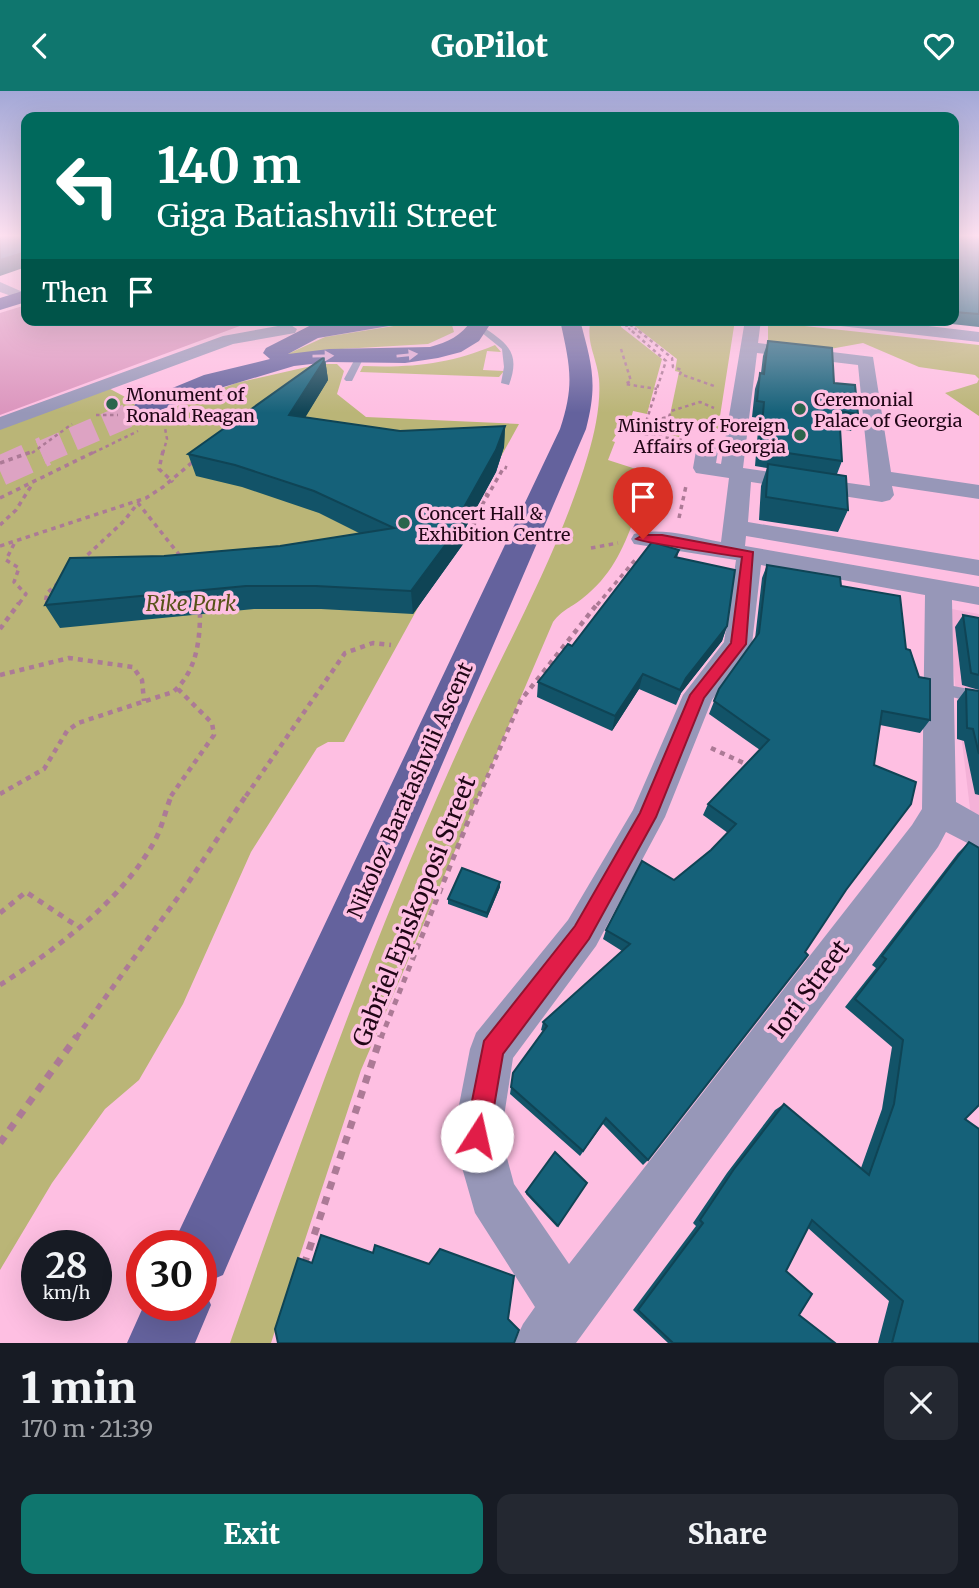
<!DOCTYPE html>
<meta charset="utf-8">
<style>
:root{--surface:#171b24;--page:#242831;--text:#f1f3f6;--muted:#9ea1a6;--accent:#0f766e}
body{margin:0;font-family:Merriweather,serif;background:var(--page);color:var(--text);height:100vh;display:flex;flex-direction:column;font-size:26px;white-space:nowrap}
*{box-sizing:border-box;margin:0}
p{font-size:23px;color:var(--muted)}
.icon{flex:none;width:38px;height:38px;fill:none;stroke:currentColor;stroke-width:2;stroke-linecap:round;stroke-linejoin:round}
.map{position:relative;height:1252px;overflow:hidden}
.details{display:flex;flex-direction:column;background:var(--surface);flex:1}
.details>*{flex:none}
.banner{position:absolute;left:21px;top:21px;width:938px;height:214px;border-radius:14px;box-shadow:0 7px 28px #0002;background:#00695c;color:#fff;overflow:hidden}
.speed{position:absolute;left:21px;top:1139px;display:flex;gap:14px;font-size:35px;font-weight:700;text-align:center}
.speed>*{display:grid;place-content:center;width:91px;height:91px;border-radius:50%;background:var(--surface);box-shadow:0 7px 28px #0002;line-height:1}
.speed small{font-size:18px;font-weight:400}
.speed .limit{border:10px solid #d22;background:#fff;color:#111}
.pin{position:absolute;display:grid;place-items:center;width:60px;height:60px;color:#fff;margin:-72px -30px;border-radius:50% 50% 50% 0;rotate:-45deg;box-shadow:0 0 7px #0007}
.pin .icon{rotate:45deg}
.me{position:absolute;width:77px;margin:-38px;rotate:10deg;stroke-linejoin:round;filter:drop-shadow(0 0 5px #0008)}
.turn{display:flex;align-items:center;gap:24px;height:147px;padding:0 21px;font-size:32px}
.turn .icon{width:91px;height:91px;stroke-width:2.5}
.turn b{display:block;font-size:49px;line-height:60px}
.then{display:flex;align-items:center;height:66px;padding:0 21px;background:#0003;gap:14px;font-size:26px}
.round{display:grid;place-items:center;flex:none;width:74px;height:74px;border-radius:14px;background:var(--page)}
.overview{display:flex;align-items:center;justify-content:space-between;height:119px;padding:0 21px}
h1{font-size:42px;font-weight:800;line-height:52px}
.button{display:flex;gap:14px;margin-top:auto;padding:14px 21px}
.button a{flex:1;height:80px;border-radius:14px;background:var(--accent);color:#fff;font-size:28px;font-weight:800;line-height:80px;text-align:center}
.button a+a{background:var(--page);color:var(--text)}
header{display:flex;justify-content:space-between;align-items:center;height:91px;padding:0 21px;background:var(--accent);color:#fff;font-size:32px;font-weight:800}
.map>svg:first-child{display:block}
.built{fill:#f4b1d7}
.green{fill:#bab577}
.water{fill:#db95bd}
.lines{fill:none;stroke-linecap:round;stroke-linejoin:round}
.primary-tunnel-far1{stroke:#dda3c3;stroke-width:24;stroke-dasharray:24 11;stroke-linecap:butt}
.primary-tunnel{stroke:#dda3c3;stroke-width:30;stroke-dasharray:30 15;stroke-linecap:butt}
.path-far5{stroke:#ac7a96;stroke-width:2;stroke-dasharray:2.5 2.5;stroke-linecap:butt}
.path-far4{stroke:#ac7a96;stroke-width:2.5;stroke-dasharray:3.5 3.5;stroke-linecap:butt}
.path-far3{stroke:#ac7a96;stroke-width:3.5;stroke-dasharray:4.5 4.5;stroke-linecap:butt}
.path-far2{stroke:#ac7a96;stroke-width:4.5;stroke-dasharray:5 5;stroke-linecap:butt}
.path-far1{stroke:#ac7a96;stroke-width:5;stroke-dasharray:6 6;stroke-linecap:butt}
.path{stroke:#ac7a96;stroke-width:7;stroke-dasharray:8 8;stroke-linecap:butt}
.lane{fill:#9797b8;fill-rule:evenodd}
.street{fill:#9797b8;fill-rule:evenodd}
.primary{fill:#64629d;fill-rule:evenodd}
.highway{fill:#534f92;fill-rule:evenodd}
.wall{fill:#125368}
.shaded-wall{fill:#0f4455}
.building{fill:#156179;stroke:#0f4455;stroke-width:2}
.oneway{fill:#d8a8d1}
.route{fill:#e11d48;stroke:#92132f;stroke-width:2}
.poi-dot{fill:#2b654d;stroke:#febfe2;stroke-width:2.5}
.labels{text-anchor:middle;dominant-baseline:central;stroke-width:7;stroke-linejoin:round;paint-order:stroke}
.far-poi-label{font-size:18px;fill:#200616;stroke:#febfe2;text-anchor:start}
.park-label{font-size:21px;font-style:italic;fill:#575218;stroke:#febfe2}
.street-label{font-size:21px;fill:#200616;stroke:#febfe2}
.near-street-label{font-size:24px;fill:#200616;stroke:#febfe2}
</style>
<header><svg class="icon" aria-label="back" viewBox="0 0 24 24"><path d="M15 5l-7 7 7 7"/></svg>GoPilot<svg class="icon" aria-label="heart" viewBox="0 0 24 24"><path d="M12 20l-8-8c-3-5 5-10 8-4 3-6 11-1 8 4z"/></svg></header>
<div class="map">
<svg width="979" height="1252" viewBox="0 0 979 1252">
<rect width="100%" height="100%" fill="#febfe2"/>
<path class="built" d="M946 517 979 523V731L971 726Z"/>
<g class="green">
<path d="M431 229 452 234 454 241 428 253 324 259 270 271 325 246Z"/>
<path d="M591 229H622L621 236 662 268 647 323 633 320 627 343 618 341 612 350 615 351 608 369 636 378 650 394 640 429 634 428C623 459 610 486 583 507 571 517 564 517 553 531L361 979 271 1252H230C299 1055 369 857 455 666 499 566 557 469 588 364 595 341 601 312 599 288 597 267 585 250 591 229Z"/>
<path d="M627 229H735L718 338 683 333 679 346 666 343 679 281 675 280 677 268Z"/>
<path d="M768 231 979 254V325L945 302 977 292 979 288 975 284 919 276 863 252 830 258 768 251Z"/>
<path d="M495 254 501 261 487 260 483 279 504 280 499 286 360 281 363 275C411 277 450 273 495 254Z"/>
<path d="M320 273H337L344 280 337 303 366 326 519 333 344 651H328L317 657 251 761 183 913 139 989 105 1018 52 1092 0 1179V327L99 292 157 323 236 292Z"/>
</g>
<path class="water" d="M26 214V229H256L0 324V222Z"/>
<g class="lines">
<path class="primary-tunnel-far1" d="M41 362 145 317"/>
<path class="primary-tunnel" d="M0 380 45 360"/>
<path class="path-far5" d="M634 242 626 235H632L641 242"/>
<g class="path-far4">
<path d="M632 240 666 270 644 337 634 335"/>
<path d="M639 240 672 267 673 276 682 279 680 283 717 296"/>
<path d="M621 258 631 290 625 293 657 298"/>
<path d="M96 324H118"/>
<path d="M631 341 682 349"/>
<path d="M658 341 663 327 669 326 671 320 700 311 714 317"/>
<path d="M32 362 72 333"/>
<path d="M93 362 138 340"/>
<path d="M163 362 167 348 165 337"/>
</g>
<g class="path-far3">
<path d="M163 360 159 378 173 391"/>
<path d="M0 372 34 360"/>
<path d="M485 403 488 404 504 376 507 377"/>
<path d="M0 407 96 360"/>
<path d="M679 427 686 395"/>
<path d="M0 434 16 419 33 392"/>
<path d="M476 434 471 433 488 404"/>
<path d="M14 453 6 469 19 477 14 491 26 503 18 514"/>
<path d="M0 455 146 407 163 396 195 369"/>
<path d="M591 457 618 452"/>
<path d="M81 470 124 430 138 412 181 466"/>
<path d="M51 512H45L47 502 59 491"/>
<path d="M597 514 635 469"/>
</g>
<g class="path-far2">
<path d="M45 512H51"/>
<path d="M0 538 19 512"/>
<path d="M0 584 69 567 133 576 142 589 144 610"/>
<path d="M711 657 750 675"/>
<path d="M0 703 44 678 67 640 78 632 173 601C196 581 200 551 200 522"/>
<path d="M171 705 214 644 212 632 178 598"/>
<path d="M246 705 345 562 373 552 391 554"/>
<path d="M479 705 521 609 598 512"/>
</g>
<g class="path-far1">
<path d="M0 822 26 801 77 835"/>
<path d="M0 894C56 858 119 812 153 753 162 738 165 720 172 703"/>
<path d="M76 947 184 798 247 703"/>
<path d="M381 947 479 703"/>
</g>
<g class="path">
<path d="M0 1052 77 945"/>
<path d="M304 1174 381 945"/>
</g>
<g class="lane">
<path d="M466 229C476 229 478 232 486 238 510 254 520 264 509 294L501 292 504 276 502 258Z"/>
<path d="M357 264 364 266 352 290H346L344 288Z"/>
<path d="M938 592 979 600V612L933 602 930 598Z"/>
</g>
<g class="street">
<path d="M0 191 25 202 17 207 0 201Z"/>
<path d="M745 229H761L758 252 873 266 891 381 979 394V408L892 395 894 404 890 409 882 411 751 391 748 431 979 469V485L746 445 745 455 979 496V514L952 509 956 711 979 724V758L946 741 938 756 576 1252H514L523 1233 535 1216 475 1122 453 1045 470 958 476 942 568 829 633 719 683 604 724 551 736 469 634 453 631 448 634 443C662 436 693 446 721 451L729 387 696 382 693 377 697 354 708 348 719 354 716 372 721 373ZM757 262 858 274 870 395 743 377ZM761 474 925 504 922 718 912 734 569 1173 514 1093 501 1045 513 967 596 855 665 726 712 609 752 553Z"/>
<path d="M824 229H878L979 241V251L832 234Z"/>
<path d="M289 233 297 238 295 242 233 253 0 339V326L223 245Z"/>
</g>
<g class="primary">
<path d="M321 229H399L389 235 318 247 288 263 329 258 430 256C448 251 461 245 472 229H493L479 250 461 261 438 267 405 272 329 271 294 275 200 303 154 322H136L133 317 136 312 204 284 270 268 263 262 266 257Z"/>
<path d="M560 229H580C592 274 598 292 586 338L223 1184 202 1193 211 1214 195 1252H127L144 1214H201V1155H172L560 338C575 293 570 275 560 229Z"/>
</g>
<path class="highway" d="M26 199V211L0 219V207Z"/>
</g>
<g class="wall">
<path d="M954 146H979V236L915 229H954Z"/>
<path d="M768 250 834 292 858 323 851 340 840 338 842 370 837 383 848 419 838 441 759 429 761 395 767 377 755 375 759 327 752 326 755 298 760 282H761L763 265Z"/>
<path d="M325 268 328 289 305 326 400 340 505 335 504 356 496 381 466 436V449L413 523 321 518H254L60 537 45 514 164 465 280 455 361 443 319 422 242 396 196 385 188 363Z"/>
<path d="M679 459 677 467 727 535 722 550 681 602 676 614 639 598 612 640 537 606 538 591 572 555Z"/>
<path d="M767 474 841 495 906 558 930 629 920 642 880 634 846 799 648 1069 643 1074 603 1033 580 1065 510 1003 513 982 543 940 541 939 543 931 622 860 603 848 606 839 674 789 711 759 728 742 703 724 708 713 760 659 709 623 719 598 755 548 762 487Z"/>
<path d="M963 524 979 527V599L962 594 955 536Z"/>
<path d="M966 598 979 600V704L975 703 964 650 957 648V610Z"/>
<path d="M969 751 965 1028 979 1252H878L889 1210 808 1137 786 1180 799 1224 835 1252H668L633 1219 696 1135 693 1132 727 1082 775 1019 784 1013 861 1077 882 1018 892 956 845 916 876 877 872 874 958 762Z"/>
<path d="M500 791V796L487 827 448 813V808Z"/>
<path d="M587 1092 557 1136 526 1103V1101Z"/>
</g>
<g class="shaded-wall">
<path d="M26 161V176L0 185V169Z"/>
<path d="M325 268 328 289 294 345 289 324Z"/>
<path d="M505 335 504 356 496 381 466 436V449L413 523 411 500 458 427Z"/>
<path d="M727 535 722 550 681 602 676 614 686 587Z"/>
<path d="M643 583 639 598 612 640 615 625Z"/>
<path d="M500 791V796L487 827V822Z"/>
</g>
<g class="building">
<path d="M0 146H26V161L0 169Z"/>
<path d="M954 146H979V223L954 221Z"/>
<path d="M768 250 832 257 834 292 855 294 858 323 839 320 842 370 760 358 764 311 757 310 760 282 764 283Z"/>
<path d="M323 267 325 268 289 324 400 340 505 335 496 359 458 427 466 426 411 500 316 495H246L45 514 70 467 164 465 280 455 394 437 314 400 235 374 188 363Z"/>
<path d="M768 373 846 385 848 419 766 406Z"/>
<path d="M652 451 679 459 675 466 735 479 727 535 686 587 680 599 643 583 615 625 538 591 568 553 572 555Z"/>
<path d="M767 474 840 486 841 495 900 505 906 558 910 559 919 586 930 588V629L882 620 874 674 916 691 911 713 846 799 805 861 808 864 648 1069 606 1027 583 1060 511 996 513 982 547 935 543 931 630 853 606 839 642 770 674 789 711 759 736 733 708 713 769 649 714 610 719 598 759 542Z"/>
<path d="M963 524 979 527V584L971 582Z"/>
<path d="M966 598 979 600V663L973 638 967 637Z"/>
<path d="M969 751 979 757V1014L965 1028 979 1038V1252H892L903 1210 812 1129 786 1180 812 1203 799 1224 835 1252H673L638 1219 703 1132 700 1129 734 1078 784 1013 869 1084 894 1013 903 949 855 908 886 868 882 865Z"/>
<path d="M462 777 500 791 487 822 448 808Z"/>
<path d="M555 1061 587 1092 558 1135 526 1101Z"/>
<path d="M321 1144 373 1162 375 1154 429 1173 440 1158 514 1185 508 1228 519 1239 514 1252H278L275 1238 298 1167 312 1172Z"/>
</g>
<defs><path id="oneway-solid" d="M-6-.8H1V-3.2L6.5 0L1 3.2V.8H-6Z" transform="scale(1.75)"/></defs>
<g class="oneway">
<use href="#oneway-solid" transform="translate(407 264) rotate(-6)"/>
<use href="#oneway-solid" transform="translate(323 265) rotate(-1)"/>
</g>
<linearGradient id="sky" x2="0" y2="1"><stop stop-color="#a3a8d7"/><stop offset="0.45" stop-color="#ffe2f2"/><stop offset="1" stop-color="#ffe2f2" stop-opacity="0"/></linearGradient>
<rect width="979" height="322" fill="url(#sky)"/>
<path class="route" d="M662 444 753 461 746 553 704 607 656 726 589 848 503 963 489 1045 486 1053 477 1057 469 1053 465 1045 484 950 575 835 640 722 690 604 731 552 742 466C727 464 641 451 636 448L643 444Z"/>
<g class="poi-dot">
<circle cx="112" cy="313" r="7"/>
<circle cx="800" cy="318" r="7"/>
<circle cx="800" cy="344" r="7"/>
<circle cx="404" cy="432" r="7"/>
</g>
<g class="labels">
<g class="far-poi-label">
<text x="126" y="303">Monument of<tspan x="126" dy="21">Ronald Reagan</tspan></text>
<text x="814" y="308">Ceremonial<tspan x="814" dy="21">Palace of Georgia</tspan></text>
<text x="786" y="334" text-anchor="end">Ministry of Foreign<tspan x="786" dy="21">Affairs of Georgia</tspan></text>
<text x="418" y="422">Concert Hall &amp;<tspan x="418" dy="21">Exhibition Centre</tspan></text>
</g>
<g class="park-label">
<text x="191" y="512">Rike Park</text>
</g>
<g class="street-label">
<text transform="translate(410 699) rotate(-66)">Nikoloz Baratashvili Ascent</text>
</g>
<g class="near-street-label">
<text transform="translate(414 820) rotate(-68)">Gabriel Episkoposi Street</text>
<text transform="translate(809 898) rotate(-53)">Iori Street</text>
</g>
</g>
</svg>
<div class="speed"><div>28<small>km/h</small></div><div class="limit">30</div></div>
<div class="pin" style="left:643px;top:448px;background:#d93025"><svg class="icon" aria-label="arrive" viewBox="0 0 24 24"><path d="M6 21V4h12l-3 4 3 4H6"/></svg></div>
<svg class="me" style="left:477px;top:1045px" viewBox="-20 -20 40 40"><circle r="19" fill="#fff"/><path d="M0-13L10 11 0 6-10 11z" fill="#e11d48"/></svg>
<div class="banner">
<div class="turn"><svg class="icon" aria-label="left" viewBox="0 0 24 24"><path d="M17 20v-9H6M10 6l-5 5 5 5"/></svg><div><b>140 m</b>Giga Batiashvili Street</div></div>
<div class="then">Then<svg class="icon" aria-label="arrive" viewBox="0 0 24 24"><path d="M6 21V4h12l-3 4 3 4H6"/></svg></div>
</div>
</div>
<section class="details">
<div class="overview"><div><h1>1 min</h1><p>170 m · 21:39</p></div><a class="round"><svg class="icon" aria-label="close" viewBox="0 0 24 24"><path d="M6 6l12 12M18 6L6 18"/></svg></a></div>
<div class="button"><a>Exit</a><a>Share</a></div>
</section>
